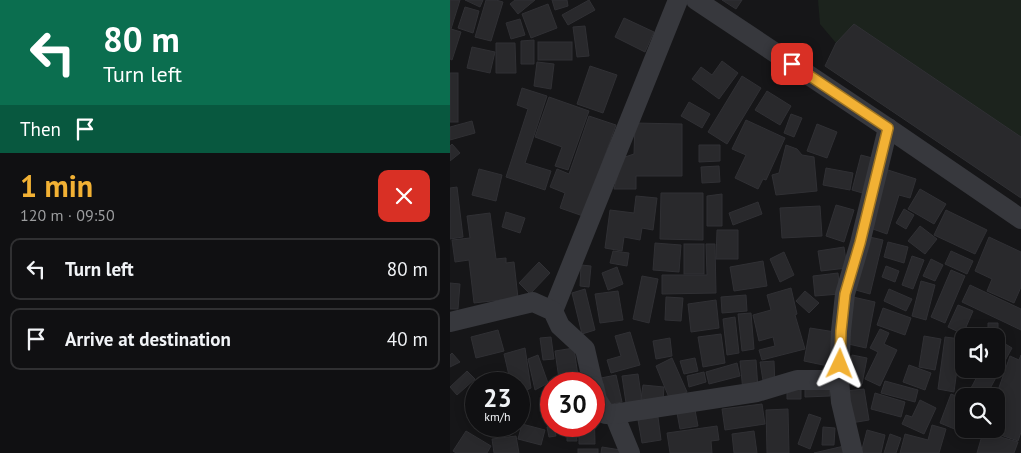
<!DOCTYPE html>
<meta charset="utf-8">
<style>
:root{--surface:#101012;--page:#19191b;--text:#f1f3f6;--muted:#9c9d9f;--line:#303032;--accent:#f2b134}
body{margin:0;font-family:"PT Sans",sans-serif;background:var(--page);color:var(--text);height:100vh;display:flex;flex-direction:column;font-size:19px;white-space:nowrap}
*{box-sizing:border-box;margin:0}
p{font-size:16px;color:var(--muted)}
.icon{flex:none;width:28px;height:28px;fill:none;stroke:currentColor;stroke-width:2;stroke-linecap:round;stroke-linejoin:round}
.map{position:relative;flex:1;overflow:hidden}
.details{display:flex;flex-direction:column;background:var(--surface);width:450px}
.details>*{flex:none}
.banner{background:#0b6e4f;color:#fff;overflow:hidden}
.tools{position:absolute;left:505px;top:328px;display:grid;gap:10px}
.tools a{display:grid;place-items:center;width:50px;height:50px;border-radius:10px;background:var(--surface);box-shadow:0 2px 12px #0003,0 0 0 1px var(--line);font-size:25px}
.speed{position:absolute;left:15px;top:372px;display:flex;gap:10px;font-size:25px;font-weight:700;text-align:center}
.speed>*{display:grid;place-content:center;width:65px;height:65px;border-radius:50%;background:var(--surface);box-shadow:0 2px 12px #0003,0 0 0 1px var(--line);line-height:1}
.speed small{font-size:12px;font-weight:400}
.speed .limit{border:8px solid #d22;background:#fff;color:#111}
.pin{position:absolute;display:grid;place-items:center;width:42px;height:42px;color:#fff;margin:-21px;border-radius:10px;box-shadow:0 2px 8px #0006}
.me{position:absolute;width:55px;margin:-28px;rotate:2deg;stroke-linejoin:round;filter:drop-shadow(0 0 4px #0008)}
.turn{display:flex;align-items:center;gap:18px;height:105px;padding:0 20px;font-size:22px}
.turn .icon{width:65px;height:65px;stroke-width:2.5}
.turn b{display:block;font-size:35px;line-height:42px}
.then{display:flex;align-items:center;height:48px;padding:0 20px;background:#0003;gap:10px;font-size:19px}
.round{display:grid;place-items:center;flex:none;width:52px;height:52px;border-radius:10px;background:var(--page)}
.summary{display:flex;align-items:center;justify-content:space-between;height:85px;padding:0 20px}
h1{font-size:30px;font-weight:700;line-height:38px;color:var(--accent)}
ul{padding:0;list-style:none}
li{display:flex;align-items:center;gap:15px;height:62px;margin:0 10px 8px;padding:0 10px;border:2px solid var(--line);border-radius:10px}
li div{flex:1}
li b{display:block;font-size:19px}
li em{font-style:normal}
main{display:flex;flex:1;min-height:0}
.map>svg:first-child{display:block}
.green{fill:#1c231d}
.building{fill:#29292c;stroke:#303034}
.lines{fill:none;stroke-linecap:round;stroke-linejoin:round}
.minor{stroke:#37383d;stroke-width:20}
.route-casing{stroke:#9d7322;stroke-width:12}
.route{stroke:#f2b134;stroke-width:9}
</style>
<main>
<section class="details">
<div class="banner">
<div class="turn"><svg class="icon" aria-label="left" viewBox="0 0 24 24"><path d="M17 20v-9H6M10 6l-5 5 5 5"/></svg><div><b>80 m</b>Turn left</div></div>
<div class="then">Then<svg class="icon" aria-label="arrive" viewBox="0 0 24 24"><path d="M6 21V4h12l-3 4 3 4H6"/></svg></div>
</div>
<div class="summary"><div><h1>1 min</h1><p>120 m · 09:50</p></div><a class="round" style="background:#d93025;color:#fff"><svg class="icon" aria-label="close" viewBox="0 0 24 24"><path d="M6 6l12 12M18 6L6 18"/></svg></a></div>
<ul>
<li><svg class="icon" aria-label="left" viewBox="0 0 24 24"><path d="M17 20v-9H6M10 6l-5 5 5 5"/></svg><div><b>Turn left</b></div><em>80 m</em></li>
<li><svg class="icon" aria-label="arrive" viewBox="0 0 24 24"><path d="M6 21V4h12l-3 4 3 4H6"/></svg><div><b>Arrive at destination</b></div><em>40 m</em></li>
</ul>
</section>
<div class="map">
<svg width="571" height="453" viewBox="0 0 571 453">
<rect width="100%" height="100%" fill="#161618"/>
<path class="green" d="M368 0H571V198L375 66 386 43 370 24Z"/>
<g class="building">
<path d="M0 0H10L1 29 11 32 2 60 0 59Z"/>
<path d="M15 0H33L30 7Z"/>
<path d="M36 0H46L53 2 41 41 25 37Z"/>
<path d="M65 0H85L68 14 60 4Z"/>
<path d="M102 0H117L118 6 105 10Z"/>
<path d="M139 0 145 10 118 25 112 15Z"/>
<path d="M272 0H292L286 9Z"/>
<path d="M98 4 107 28 81 38 72 14Z"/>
<path d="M15 7 29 11 23 33 8 28Z"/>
<path d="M174 18 204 32 195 52 165 37Z"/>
<path d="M70 19 75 35 61 39 56 23Z"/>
<path d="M404 24 571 137V198L375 66 386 43Z"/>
<path d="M135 26 139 56 127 57 123 27Z"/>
<path d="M84 40V64H71V41Z"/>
<rect x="88" y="42" width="34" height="18"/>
<path d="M46 43H65L66 73H46Z"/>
<path d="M22 47 45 52 40 73 17 68Z"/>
<path d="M272 61 288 73 269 99 242 79 251 67 262 75Z"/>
<path d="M87 62 104 64 101 89 84 86Z"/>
<path d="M140 66 167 75 153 113 127 104Z"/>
<rect x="0" y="73" width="8" height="49"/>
<path d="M292 76 311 88 277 144 258 132Z"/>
<path d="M72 88 97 96 75 163 101 171 95 190 56 177 78 109 67 105Z"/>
<path d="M317 91 341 106 330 125 305 110Z"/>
<path d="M99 97 139 111 118 170 105 166 112 147 85 137Z"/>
<path d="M239 102 260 114 252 128 231 116Z"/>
<path d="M341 114 352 118 344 137 334 133Z"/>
<path d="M139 116 166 125 133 216 110 208 115 193 100 187 107 169 119 174Z"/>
<path d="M296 120 335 138 316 180 313 179 308 189 285 178 296 155 282 149Z"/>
<path d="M22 121 25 133 0 140V127Z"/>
<path d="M185 123 232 124V176H186V189H164L172 158 184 154Z"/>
<path d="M367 124 387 132 377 158 357 151Z"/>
<path d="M2 144 10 153 0 161V146Z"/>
<path d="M249 145H270V161L249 162Z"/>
<path d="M336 145 347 149 352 155 364 157 367 191 326 195 322 175 329 173Z"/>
<path d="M411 155 426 159 416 194 402 190Z"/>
<path d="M269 166 270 182 252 183 251 167Z"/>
<path d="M376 168 403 173 400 190 373 185Z"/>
<path d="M29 169 52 175 46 201 22 195Z"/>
<path d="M438 170 466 179 460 198 449 195 437 234 420 228Z"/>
<path d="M7 187 13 237 0 239V188Z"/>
<path d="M470 189 496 204 484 224 458 209Z"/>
<path d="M211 193H253V240L210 239Z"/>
<path d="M272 194V226H257V196Z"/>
<path d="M186 196 207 198 203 230 192 228 190 240 174 237 172 251 155 248 160 210 184 213Z"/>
<path d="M308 202 312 214 283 225 279 213Z"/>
<path d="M386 205 404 210 394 242 376 236Z"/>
<path d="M370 206 372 236 332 238 330 208Z"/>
<path d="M454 209 464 215 456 229 446 223Z"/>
<path d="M496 210 537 230 525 254 484 235Z"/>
<path d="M56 212 75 218 70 233 52 227Z"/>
<path d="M40 213 46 259 56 258V263L64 262 68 298 24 303 19 260 5 262 2 240 20 238 17 216Z"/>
<path d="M470 226 487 239 475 254 458 241Z"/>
<path d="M267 230H288V259H266Z"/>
<path d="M415 236 433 240 420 294 402 289Z"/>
<path d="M539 237 571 252V287L564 303 537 291 542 279 525 271Z"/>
<path d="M438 242 458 247 454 263 434 257Z"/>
<path d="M205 243 231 245 229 272 203 270Z"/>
<rect x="234" y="244" width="20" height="30"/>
<path d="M256 244H265L266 293 212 294V275H257Z"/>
<path d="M394 247 397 268 371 271 368 251Z"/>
<path d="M163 251 179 253 177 266 160 263Z"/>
<path d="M501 251 523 261 517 274 495 264Z"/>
<path d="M334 252 344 275 330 282 320 259Z"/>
<path d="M462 256 474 260 463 289 452 285Z"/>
<path d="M481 259 493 265 485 281 473 276Z"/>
<path d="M313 261 317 286 284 291 280 267Z"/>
<path d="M89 262 100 273 80 294 69 283Z"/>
<path d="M131 265 141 266 139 287 130 286Z"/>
<path d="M436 266 449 271 445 282 432 277Z"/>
<path d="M167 267 173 284 158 290 152 273Z"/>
<path d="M501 270 515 276 495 323 481 317Z"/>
<path d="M388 273 390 294 365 296 363 276Z"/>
<path d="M192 276 208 279 199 323 183 319Z"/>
<path d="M471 281 485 285 476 320 462 316Z"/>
<path d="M0 283 10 284 8 309H0Z"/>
<path d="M520 285 571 309V330L512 302Z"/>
<path d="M341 288 347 314 345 315 355 349 312 360 309 350 325 346 323 337 309 341 303 315 321 310 317 295Z"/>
<path d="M135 289 145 330 132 334 122 293Z"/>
<path d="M439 289 462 299 456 311 434 301Z"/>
<path d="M168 291 173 320 150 323 145 294Z"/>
<path d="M355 291 369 303 359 313 346 301Z"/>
<path d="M296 295 297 311 272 313 271 297Z"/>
<path d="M216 297 233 298 231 321 215 320Z"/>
<path d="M403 297 425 302 416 348 394 343Z"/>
<path d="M266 300 269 328 241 332 238 304Z"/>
<path d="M508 305 523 311 513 334 498 327Z"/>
<path d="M433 308 461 318 455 335 427 325Z"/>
<path d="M301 313 304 349 292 351 288 314Z"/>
<path d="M285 317 289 353 277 355 273 319Z"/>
<path d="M538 323H548V342H546V336H538Z"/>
<path d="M360 328 385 332 378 366 354 361Z"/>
<path d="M517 328H533V336H516Z"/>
<path d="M430 329 439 333 434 344 447 350 430 386 415 379 428 352 420 348Z"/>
<path d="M48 330 54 351 26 358 21 337Z"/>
<path d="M180 332 190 365 161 373 157 360 171 356 165 336Z"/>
<path d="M271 334 275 363 253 367 248 337Z"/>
<path d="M474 336 491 339 485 370 469 367Z"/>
<path d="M101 337 104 359 93 360 90 338Z"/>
<path d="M495 337 511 339 504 392 488 389Z"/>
<path d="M220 338 222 356 206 359 203 341Z"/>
<path d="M552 342 562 348 536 396H533L520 390 531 369H546V345L549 347Z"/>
<path d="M75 348 81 388 69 394V384H61L54 354Z"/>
<path d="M124 348 128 376 109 379 105 351Z"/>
<path d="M2 353 10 362 0 367V355Z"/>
<path d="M88 355 98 383 85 390 78 359Z"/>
<path d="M402 355 417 358 412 384 397 381Z"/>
<path d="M571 355V432L568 441 533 429H546V396L560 356 569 360Z"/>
<path d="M222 358 237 392 220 400 206 366Z"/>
<path d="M245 358 248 371 234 374 230 361Z"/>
<path d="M306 360 308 389 293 391 290 361Z"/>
<path d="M324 361 325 385 314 387 310 362Z"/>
<path d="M287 363 290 376 259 384 256 372Z"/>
<path d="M459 365 481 373 475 390 453 382Z"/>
<path d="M17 371 25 379 7 395 0 387Z"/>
<path d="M254 372 256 382 239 387 237 376Z"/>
<path d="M188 374 192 401 176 403 172 376Z"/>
<path d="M166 375 172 402 157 405 151 378Z"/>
<path d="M435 381 468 390 465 402 431 393Z"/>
<path d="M379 382 380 396 355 397V383Z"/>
<path d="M193 385 214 387 213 401 191 399Z"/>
<path d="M351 386V399H337V387Z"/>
<path d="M414 389 419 420 401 423 396 391Z"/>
<path d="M425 393 455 402 451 417 421 409Z"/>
<path d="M501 394 514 399V429H522L519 435 490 423Z"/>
<path d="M470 400 486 408 474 434 452 424 456 415 462 417Z"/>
<path d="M144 403 145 444H129V429H109V426H144Z"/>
<path d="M312 404 315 424 275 430 272 409Z"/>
<path d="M338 409 339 453H317L316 410Z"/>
<path d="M245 410 248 426 230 429 227 413Z"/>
<path d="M359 414 371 418 360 449 348 444Z"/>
<path d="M208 417 211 440 192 443 188 420Z"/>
<path d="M72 424 95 430 91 445 68 439Z"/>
<path d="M482 425 496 429 489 453H450L455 434 478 440Z"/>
<path d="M101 426H104L106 436 99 437 97 427Z"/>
<path d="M267 426 269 440 261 441 262 453H220L217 433Z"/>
<path d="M373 427 385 428 384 445H372Z"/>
<path d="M417 430 435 435 431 453H411Z"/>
<path d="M16 431 41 446 37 453H6L3 451Z"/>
<path d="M304 431 307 453H284L282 434Z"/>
<path d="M117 432H126L127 441H117Z"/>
<path d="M533 432 568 442 564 453H527Z"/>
<path d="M440 434 451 438 446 453H434Z"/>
<path d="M66 436 69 453H44L42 439Z"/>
<path d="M394 446 396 453H364Z"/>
<path d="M152 447 177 451V453H151Z"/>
<rect x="128" y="449" width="20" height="4"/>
</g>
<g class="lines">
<g class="minor">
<path d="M246 0 438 128 571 219"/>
<path d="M103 311 228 0"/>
<path d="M0 322 83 302 103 311 110 326 135 349 143 384"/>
<path d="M144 386 147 400 156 414H164L180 453"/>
<path d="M164 414 307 392 347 380H389"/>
<path d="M403 453 391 402 389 380 391 331 395 294 410 243 438 128"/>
</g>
</g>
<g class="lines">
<defs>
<path id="route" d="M342 64 438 128 410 243 395 294 391 331 390 364"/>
</defs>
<use href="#route" class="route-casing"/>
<use href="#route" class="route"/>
</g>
</svg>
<div class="tools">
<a><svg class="icon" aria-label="sound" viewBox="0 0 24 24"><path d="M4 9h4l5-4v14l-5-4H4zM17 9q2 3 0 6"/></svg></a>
<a><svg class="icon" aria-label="search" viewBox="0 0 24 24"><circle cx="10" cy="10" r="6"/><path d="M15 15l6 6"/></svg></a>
</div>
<div class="speed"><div>23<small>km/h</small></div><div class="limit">30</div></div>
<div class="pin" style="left:342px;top:64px;background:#d93025"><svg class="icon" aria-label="arrive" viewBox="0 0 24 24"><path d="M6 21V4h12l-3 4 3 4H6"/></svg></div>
<svg class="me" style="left:390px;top:364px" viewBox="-20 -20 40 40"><path d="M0-17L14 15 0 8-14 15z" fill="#f2b134" stroke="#fff" stroke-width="4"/></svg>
</div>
</main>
